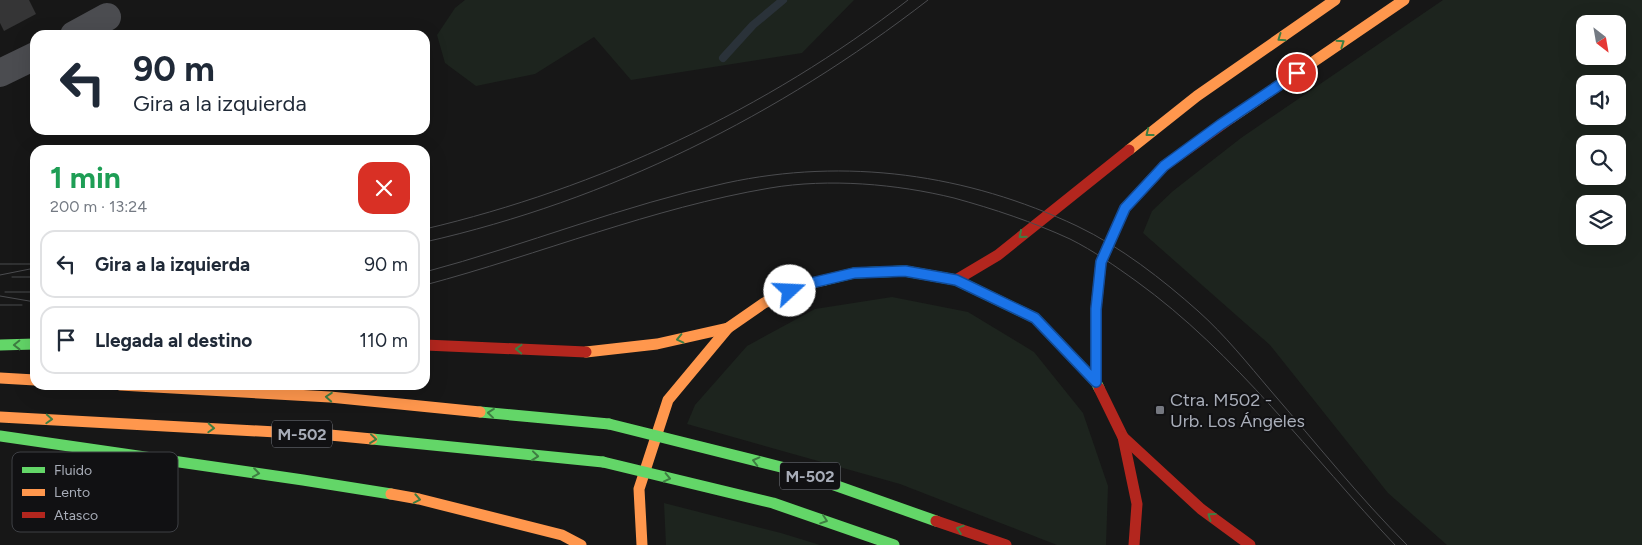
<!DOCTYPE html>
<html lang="es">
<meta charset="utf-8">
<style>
:root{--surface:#fff;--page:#f6f6f7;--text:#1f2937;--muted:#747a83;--line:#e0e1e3}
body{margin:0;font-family:Figtree,sans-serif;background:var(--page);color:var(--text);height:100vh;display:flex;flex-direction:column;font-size:19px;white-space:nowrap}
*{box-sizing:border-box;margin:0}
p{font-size:16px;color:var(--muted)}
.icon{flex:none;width:28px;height:28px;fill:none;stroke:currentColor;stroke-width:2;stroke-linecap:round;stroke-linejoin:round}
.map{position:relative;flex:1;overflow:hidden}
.panel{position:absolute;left:30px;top:145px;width:400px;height:245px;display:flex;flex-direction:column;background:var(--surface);border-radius:15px;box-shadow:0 5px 20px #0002}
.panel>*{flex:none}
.top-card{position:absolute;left:30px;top:30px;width:400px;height:105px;border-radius:15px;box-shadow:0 5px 20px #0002;background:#fff;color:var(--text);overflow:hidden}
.needle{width:32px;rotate:149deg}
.controls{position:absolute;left:1576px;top:15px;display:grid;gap:10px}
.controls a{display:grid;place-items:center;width:50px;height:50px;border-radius:10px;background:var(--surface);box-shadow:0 5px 20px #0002;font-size:25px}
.pin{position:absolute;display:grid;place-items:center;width:42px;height:42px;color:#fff;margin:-21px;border:2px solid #fff;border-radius:50%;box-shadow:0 1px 5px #0007}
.me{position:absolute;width:55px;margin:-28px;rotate:70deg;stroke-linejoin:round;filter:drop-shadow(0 0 4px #0008)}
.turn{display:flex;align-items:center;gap:18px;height:105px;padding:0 20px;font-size:22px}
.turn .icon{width:65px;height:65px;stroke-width:2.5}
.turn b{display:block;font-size:35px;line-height:42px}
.round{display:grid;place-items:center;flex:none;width:52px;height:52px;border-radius:15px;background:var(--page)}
.headline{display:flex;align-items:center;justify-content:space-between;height:85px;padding:0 20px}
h1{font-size:30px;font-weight:700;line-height:38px;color:#1e9e55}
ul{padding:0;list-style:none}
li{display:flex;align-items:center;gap:15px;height:68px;margin:0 10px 8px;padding:0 10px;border:2px solid var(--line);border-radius:15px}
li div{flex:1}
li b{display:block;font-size:19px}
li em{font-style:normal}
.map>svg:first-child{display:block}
.green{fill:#1d241e;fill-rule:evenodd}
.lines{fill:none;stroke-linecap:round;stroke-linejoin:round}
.stream{stroke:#2a3239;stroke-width:8}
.building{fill:#353536}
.street{stroke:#4b4c50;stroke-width:28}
.fast{stroke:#63d668;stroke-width:11}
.slow{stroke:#ff974d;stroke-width:11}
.jam{stroke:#b3261e;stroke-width:11}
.tram{stroke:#4b4c4f;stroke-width:1}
.fast-bridge{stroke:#63d668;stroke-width:11}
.jam-bridge{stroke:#b3261e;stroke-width:11}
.oneway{stroke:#3e7d42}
.route-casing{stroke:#114b97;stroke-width:12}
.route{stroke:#1a73e8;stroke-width:9}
.poi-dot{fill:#757880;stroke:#111113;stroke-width:2}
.labels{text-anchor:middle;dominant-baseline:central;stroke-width:4;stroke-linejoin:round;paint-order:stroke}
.shield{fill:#111113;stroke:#7b7e86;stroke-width:1}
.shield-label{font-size:16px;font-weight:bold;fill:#a8adb8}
.poi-label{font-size:18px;fill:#a8adb8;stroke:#111113;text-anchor:start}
.key{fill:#111113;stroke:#3e4045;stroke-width:1}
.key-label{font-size:14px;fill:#a8adb8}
</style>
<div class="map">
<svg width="1642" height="545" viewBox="0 0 1642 545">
<rect width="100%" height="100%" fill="#171717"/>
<g class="green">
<path d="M465 0H854L802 53 631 80 594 37 535 74 476 86 445 63 437 35 455 8Z"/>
<path d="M1443 0H1642V545H1447L1388 493 1270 345 1143 233 1152 211 1173 191 1241 138ZM1585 24H1618V56H1585ZM1585 84H1618V116H1585ZM1585 144H1618V176H1585ZM1585 204H1618V236H1585Z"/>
<path d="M892 297 968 312 1034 352 1083 413 1108 486 1106 545H1057L900 484 687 424 695 405 747 346 815 309Z"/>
<path d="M664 503 781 533 820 545H666Z"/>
</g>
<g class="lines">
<path class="stream" d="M723 58 753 25 783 0"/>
</g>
<path class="building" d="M0 0H29L36 14 4 31 0 23Z"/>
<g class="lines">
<g class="street">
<path d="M74 35 107 17"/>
<path d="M0 73 35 56"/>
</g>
<g class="fast">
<path d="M825 280 854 273 905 271 956 280 1035 318 1096 382 1099 388"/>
<path d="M0 345 35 344"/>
<path d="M480 412 609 424"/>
<path d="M0 436 303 480 391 494"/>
<path d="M372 439 603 462"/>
</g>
<g class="slow">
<path d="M1231 118 1404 0"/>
<path d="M1129 150 1197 96 1335 0"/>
<path d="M586 352 657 344 728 328"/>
<path d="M0 378 35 380"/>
<path d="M120 385 330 397 480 412"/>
<path d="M0 417 330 435 372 439"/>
<path d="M391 494 419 499 562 535 581 545"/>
<path d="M642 545 639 489 668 400 728 328 764 303 803 285 825 280"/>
</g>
<g class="jam">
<path d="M956 280 998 255 1129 150"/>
<path d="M425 345 586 352"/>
<path d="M1096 382V309L1101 262 1125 208 1164 166 1231 118"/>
<path d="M1099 388 1123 437 1137 504 1134 545"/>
<path d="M1123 437 1201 509 1250 545"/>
</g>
<g class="tram">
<path d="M425 229C599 188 766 110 908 0"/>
<path d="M425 242C610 200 778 116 928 0"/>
<path d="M0 264H30"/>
<path d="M425 272C526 245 624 205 726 183 846 157 967 174 1077 226 1121 247 1162 279 1198 311 1225 335 1248 364 1271 391 1316 443 1359 497 1407 545"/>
<path d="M0 275 35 268"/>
<path d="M12 277H35"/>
<path d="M425 285C541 254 652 208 770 188 829 178 897 184 954 198 994 209 1033 222 1070 239 1094 251 1115 266 1136 281 1236 353 1311 456 1395 545"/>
<path d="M5 292H35"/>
<path d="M0 296 35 302"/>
<path d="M0 305H22"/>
</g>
<g class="fast-bridge">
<path d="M609 424 789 469 936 521"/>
<path d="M603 462 773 503 894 545"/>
</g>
<path class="jam-bridge" d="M936 521 1006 545"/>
</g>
<defs><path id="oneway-chevron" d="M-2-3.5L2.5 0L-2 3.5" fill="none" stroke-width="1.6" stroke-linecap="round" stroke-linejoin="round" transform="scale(1.25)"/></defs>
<g class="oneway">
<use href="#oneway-chevron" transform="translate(1281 38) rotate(145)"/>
<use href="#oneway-chevron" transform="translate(1341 43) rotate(-34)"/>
<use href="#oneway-chevron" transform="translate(1149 133) rotate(142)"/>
<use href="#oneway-chevron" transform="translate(1022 235) rotate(140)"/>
<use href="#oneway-chevron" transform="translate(680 339) rotate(167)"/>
<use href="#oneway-chevron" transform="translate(17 345) rotate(179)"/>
<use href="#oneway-chevron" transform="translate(519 349) rotate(-178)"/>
<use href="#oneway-chevron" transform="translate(329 397) rotate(-176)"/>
<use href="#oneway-chevron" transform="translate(491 413) rotate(-174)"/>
<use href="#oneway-chevron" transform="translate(49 419) rotate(3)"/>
<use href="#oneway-chevron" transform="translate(211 428) rotate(3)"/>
<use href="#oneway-chevron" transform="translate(373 439) rotate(6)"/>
<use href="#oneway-chevron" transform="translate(535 456) rotate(6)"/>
<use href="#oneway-chevron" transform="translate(756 461) rotate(-166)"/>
<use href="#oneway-chevron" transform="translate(256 473) rotate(8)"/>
<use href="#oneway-chevron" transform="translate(667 478) rotate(13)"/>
<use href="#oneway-chevron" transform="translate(417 499) rotate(11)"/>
<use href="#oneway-chevron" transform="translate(1211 516) rotate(-144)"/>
<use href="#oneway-chevron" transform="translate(824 520) rotate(19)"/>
<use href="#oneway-chevron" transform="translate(960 529) rotate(-161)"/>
</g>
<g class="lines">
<defs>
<path id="route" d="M790 291 803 285 854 273 905 271 956 280 1035 318 1096 382V309L1101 262 1125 208 1164 166 1220 125 1297 73"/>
</defs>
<use href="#route" class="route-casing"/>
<use href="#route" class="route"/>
</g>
<rect class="poi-dot" x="1155" y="405" width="10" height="10" rx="2.5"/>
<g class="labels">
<g class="shield">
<rect x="272" y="420.5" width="60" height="27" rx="4"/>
<rect x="780" y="462.5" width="60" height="27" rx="4"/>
</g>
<g class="shield-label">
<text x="302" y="434">M-502</text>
<text x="810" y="476">M-502</text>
</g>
<g class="poi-label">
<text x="1170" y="400">Ctra. M502 -<tspan x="1170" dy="21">Urb. Los Ángeles</tspan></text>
</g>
</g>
<rect x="12" y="452" width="166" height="80" rx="8" class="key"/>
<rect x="22" y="467" width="23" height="6" fill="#63d668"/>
<rect x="22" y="489" width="23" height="7" fill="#ff974d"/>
<rect x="22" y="512" width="23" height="6" fill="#b3261e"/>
<g class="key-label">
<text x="54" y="475">Fluido</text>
<text x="54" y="497">Lento</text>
<text x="54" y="520">Atasco</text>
</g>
</svg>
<div class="controls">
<a><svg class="needle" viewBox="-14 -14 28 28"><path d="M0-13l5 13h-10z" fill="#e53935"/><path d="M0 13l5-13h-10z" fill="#747a83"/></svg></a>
<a><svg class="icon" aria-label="sound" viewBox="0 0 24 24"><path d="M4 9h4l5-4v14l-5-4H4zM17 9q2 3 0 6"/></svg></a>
<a><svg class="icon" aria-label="search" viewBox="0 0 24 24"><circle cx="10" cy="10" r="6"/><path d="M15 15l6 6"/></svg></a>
<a><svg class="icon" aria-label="layers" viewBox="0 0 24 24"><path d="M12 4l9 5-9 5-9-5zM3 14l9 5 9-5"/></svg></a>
</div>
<div class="pin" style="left:1297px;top:73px;background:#d93025"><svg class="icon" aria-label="arrive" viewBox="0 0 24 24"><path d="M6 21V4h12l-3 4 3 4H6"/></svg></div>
<svg class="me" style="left:790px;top:291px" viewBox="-20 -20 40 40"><circle r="19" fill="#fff"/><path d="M0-13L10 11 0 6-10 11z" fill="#1a73e8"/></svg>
<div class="top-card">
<div class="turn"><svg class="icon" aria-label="left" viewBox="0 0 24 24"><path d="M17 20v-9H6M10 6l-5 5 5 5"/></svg><div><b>90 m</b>Gira a la izquierda</div></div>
</div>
<section class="panel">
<div class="headline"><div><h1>1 min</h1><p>200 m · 13:24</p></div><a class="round" style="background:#d93025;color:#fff"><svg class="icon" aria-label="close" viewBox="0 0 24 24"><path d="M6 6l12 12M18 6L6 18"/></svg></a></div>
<ul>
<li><svg class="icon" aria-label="left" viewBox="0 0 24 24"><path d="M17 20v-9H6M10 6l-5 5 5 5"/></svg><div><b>Gira a la izquierda</b></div><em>90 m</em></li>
<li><svg class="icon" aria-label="arrive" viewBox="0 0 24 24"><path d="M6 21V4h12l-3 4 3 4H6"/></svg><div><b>Llegada al destino</b></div><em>110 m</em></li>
</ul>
</section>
</div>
